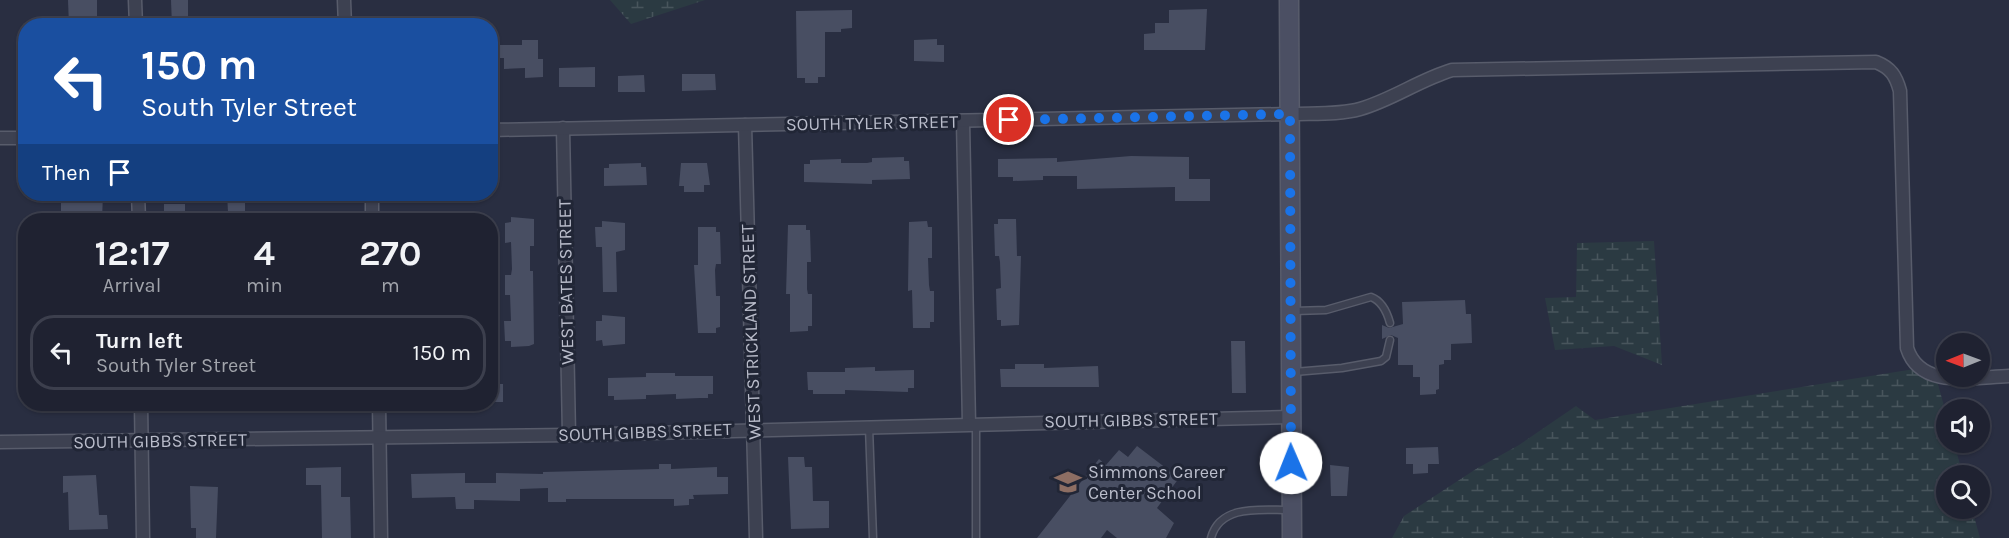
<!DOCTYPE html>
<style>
:root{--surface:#1f2231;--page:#2c2f3d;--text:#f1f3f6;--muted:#a1a4ab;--line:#3c3f4d}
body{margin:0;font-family:Karla,sans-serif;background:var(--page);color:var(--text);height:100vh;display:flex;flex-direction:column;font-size:22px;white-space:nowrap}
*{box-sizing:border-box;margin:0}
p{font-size:20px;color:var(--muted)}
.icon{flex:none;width:33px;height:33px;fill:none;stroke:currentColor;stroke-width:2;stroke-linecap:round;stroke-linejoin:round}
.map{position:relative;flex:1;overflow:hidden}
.panel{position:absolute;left:18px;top:213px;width:480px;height:198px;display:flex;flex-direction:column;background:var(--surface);border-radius:24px;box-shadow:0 2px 4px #0004,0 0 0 2px var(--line)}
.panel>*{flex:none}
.guide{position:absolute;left:18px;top:18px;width:480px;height:183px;border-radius:24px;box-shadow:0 2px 4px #0004,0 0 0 2px var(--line);background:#1a4fa0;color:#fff;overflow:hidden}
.needle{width:39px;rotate:269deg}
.controls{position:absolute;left:1936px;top:333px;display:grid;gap:12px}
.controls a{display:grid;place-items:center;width:54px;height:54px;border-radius:50%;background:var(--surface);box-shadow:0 2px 4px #0004,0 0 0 2px var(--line);font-size:30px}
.pin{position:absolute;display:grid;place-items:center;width:51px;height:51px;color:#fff;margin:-26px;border:3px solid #fff;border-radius:50%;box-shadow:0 2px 6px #0007}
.me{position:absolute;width:66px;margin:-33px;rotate:359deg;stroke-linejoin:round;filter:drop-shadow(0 0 4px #0008)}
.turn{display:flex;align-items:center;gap:21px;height:126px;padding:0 24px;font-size:27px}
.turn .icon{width:78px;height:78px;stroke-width:2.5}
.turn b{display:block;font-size:42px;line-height:51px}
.then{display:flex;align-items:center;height:57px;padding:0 24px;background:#0003;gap:12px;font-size:22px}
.eta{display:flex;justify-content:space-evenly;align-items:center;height:102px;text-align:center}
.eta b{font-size:36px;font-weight:700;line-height:42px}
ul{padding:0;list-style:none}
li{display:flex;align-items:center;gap:18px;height:75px;margin:0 12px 9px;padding:0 12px;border:3px solid var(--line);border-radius:24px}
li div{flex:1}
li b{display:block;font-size:22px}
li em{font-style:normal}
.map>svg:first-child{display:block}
.wetland{fill:url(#wetland-marsh)}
.building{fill:#484e62}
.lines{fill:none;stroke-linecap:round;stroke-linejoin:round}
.lane-casing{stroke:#585c6b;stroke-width:9}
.street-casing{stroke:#585c6b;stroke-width:15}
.secondary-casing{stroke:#585c6b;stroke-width:21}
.lane{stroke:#3d4151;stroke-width:6}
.street{stroke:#3d4151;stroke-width:12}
.secondary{stroke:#4b4f63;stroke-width:18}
.route{stroke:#1a73e8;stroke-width:10;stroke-dasharray:0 18}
.labels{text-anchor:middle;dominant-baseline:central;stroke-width:6;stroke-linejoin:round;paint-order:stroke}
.street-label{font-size:18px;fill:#babdcb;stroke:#212636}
.poi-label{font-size:18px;fill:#babdcb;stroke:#212636;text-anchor:start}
</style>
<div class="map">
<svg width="2009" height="538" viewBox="0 0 2009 538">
<defs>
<pattern id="wetland-marsh" width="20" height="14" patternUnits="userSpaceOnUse" patternTransform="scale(1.5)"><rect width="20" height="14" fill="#2b3a42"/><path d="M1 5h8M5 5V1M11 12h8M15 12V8" fill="none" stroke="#48555c"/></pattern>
</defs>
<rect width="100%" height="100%" fill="#292e41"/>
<g class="wetland">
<path d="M610 0H705L631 24Z"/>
<path d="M1654 241 1662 365 1614 346 1555 350 1545 298 1576 297 1577 243Z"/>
<path d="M1933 366 1947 417V442L1954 443 1963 475 1947 476V508L1972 509 1980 538H1392L1404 516 1476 469 1519 445 1576 406 1595 420Z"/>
</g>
<g class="building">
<path d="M68 0H97V26H69Z"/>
<path d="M171 0H188V26H172Z"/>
<path d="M1207 9 1205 50H1144V34L1155 33V23H1169V10Z"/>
<path d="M852 10V28L841 29V32H825V77H818V83H805V78H797L796 11Z"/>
<path d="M937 39V45H944V62L914 61V40Z"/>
<path d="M522 40H538V59H543V77L525 78V68L504 69V58H500V45H522Z"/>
<path d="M595 67V87H559V68Z"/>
<path d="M682 74H715L716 90 682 91Z"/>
<path d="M644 75 645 92H618V76Z"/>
<path d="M1131 156 1189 157V179H1210V201H1175V187L1077 189V176H1043V180L1013 181V177H998V159L1057 158V162Z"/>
<path d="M904 157V161H909L910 179 872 180V184L804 182V164H810V160L841 159V163H867L872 162V158Z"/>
<path d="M641 163V167H646L647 185 604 186V168H609V164Z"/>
<path d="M681 163H707L710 185H704V192H684V186H679Z"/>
<path d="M88 194H103L102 220H61V200H88Z"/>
<path d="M227 194H245V212H228Z"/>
<path d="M164 204H185V220H169V217H164Z"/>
<path d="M511 217 534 219V246H530V271H533L534 344 529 346 511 347V341H505L504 321H511L510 295H505V275H511L512 269 511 242 505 243V223L511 222Z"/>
<path d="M998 219H1016L1017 256H1021L1019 325 1001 326V320H997L996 289 1001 288 1000 262 999 256H995L994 224H998Z"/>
<path d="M602 221 625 223V250L616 252 617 292H603L602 247H596L595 227H602Z"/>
<path d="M927 221 928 227H932V258H928L929 285 930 291H934V322H930V328H913L912 290 908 291 909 222Z"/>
<path d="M788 225H806V230H810L811 262H807V289L808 294H812V326H808V331L790 332V294H786Z"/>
<path d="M698 227H716V232H720L721 264H716L715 270 716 296H720V327L716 328V333H698L694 265H698Z"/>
<path d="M1465 300 1466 314H1471L1472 343 1451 344V360H1444V364L1439 365V389L1436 390V394L1420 395V377H1413V365H1398V338L1391 335 1382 339V325L1389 328 1403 324 1402 302Z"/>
<path d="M602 315 625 317V344L603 346 602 340 596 341V321H602Z"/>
<path d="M1231 341H1245L1246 393H1232Z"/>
<path d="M1015 364H1044V368L1098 366 1099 387H1001L1000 369H1015Z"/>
<path d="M875 367V371L914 370V388H908V392L845 390V394H813V390H808L807 372H845V368Z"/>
<path d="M646 373H675V376H713V394H708V398H700L676 399V394L651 395H646V399L614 400V396H608V378L646 377Z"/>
<rect x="490" y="384" width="13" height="18"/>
<path d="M1137 446 1179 478 1157 508 1174 523 1166 538H1117L1107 530 1101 538H1037L1099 459 1106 465 1119 450 1128 457Z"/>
<path d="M1438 447 1439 464H1428V473L1413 474V464H1406V448Z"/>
<path d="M788 457H804L805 467H812L813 501H829V528L791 529Z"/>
<path d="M659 464H671V469L717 467V477H728V494L693 495 694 499H689V505L674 506V499H566V502H548V488L520 489V501L474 500V509H456L455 497 412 498 411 474 465 473V483H496V473L543 474V472L659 469Z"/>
<path d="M1330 465 1349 467 1347 496H1331Z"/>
<path d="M341 467V497H350L351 538H322L321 485H306V468Z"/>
<path d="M96 475 99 515H107L108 529 69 530 68 492 63 493V476Z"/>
<path d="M190 486 218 487 216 538H196V528H191Z"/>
</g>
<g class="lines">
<defs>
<g id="lane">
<path d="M252 26V25"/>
<path d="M1294 311 1326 310 1371 297C1382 301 1387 312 1390 323"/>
<path d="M1294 372 1342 368 1381 361 1386 357 1390 340"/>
<path d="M976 425V538"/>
<path d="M869 427 873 538"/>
<path d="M1211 538C1220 504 1261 510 1288 510"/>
</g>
<g id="street">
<path d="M135 0 136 26"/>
<path d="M344 0 345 26"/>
<path d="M963 121 969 424"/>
<path d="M745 125 756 538"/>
<path d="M563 128 569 435"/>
<path d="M490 130 1290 114C1312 113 1339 115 1360 109 1392 100 1419 80 1452 70L1876 62C1891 68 1896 76 1900 91L1907 348C1920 390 1974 377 2009 376"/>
<path d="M0 138H26"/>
<path d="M138 194 139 220"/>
<path d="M372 194V220"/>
<path d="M141 404 143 538"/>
<path d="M379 404 381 538"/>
<path d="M0 442 569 435 1291 417"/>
</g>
<path id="secondary" d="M1289 0 1292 538"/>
</defs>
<use href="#lane" class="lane-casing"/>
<use href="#street" class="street-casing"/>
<use href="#secondary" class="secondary-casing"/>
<use href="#lane" class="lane"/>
<use href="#street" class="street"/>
<use href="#secondary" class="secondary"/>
</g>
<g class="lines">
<path class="route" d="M1009 120 1290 114 1291 463"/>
</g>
<defs>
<symbol id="school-bare" viewBox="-9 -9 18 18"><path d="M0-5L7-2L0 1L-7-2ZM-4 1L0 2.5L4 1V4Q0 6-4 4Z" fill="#8d6e63" stroke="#212636" stroke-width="2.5" paint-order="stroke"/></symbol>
</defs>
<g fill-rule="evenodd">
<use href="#school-bare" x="1049" y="463" width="38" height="38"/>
</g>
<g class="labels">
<g class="street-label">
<text transform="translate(872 123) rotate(-1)">SOUTH TYLER STREET</text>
<text transform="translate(566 282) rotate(-91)">WEST BATES STREET</text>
<text transform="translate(751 332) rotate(-92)">WEST STRICKLAND STREET</text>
<text transform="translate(1131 420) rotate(-1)">SOUTH GIBBS STREET</text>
<text transform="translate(645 432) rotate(-2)">SOUTH GIBBS STREET</text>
<text transform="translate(160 441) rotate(-1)">SOUTH GIBBS STREET</text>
</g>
<g class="poi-label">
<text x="1088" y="472">Simmons Career<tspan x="1088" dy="21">Center School</tspan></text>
</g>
</g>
</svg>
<div class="controls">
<a><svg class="needle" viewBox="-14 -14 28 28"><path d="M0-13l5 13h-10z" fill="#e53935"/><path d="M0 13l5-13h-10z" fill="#a1a4ab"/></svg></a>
<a><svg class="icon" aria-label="sound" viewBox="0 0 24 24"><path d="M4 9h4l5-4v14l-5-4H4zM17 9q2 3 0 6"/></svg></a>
<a><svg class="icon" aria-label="search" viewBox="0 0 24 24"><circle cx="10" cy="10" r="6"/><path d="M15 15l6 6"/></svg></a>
</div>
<div class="pin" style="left:1009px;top:120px;background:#d93025"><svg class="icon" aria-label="arrive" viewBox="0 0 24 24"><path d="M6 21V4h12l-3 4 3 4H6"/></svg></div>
<svg class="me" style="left:1291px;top:463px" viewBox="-20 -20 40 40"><circle r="19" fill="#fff"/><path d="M0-13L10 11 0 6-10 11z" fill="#1a73e8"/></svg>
<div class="guide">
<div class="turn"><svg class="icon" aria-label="left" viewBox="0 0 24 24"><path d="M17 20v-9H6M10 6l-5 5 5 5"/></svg><div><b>150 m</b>South Tyler Street</div></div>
<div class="then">Then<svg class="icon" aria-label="arrive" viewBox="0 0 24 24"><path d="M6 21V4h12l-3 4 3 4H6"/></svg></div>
</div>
<section class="panel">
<div class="eta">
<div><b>12:17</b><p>Arrival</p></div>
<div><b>4</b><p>min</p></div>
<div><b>270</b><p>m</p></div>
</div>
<ul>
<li><svg class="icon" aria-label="left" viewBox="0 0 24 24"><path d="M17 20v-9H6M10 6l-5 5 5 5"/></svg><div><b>Turn left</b><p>South Tyler Street</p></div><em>150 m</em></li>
</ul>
</section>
</div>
